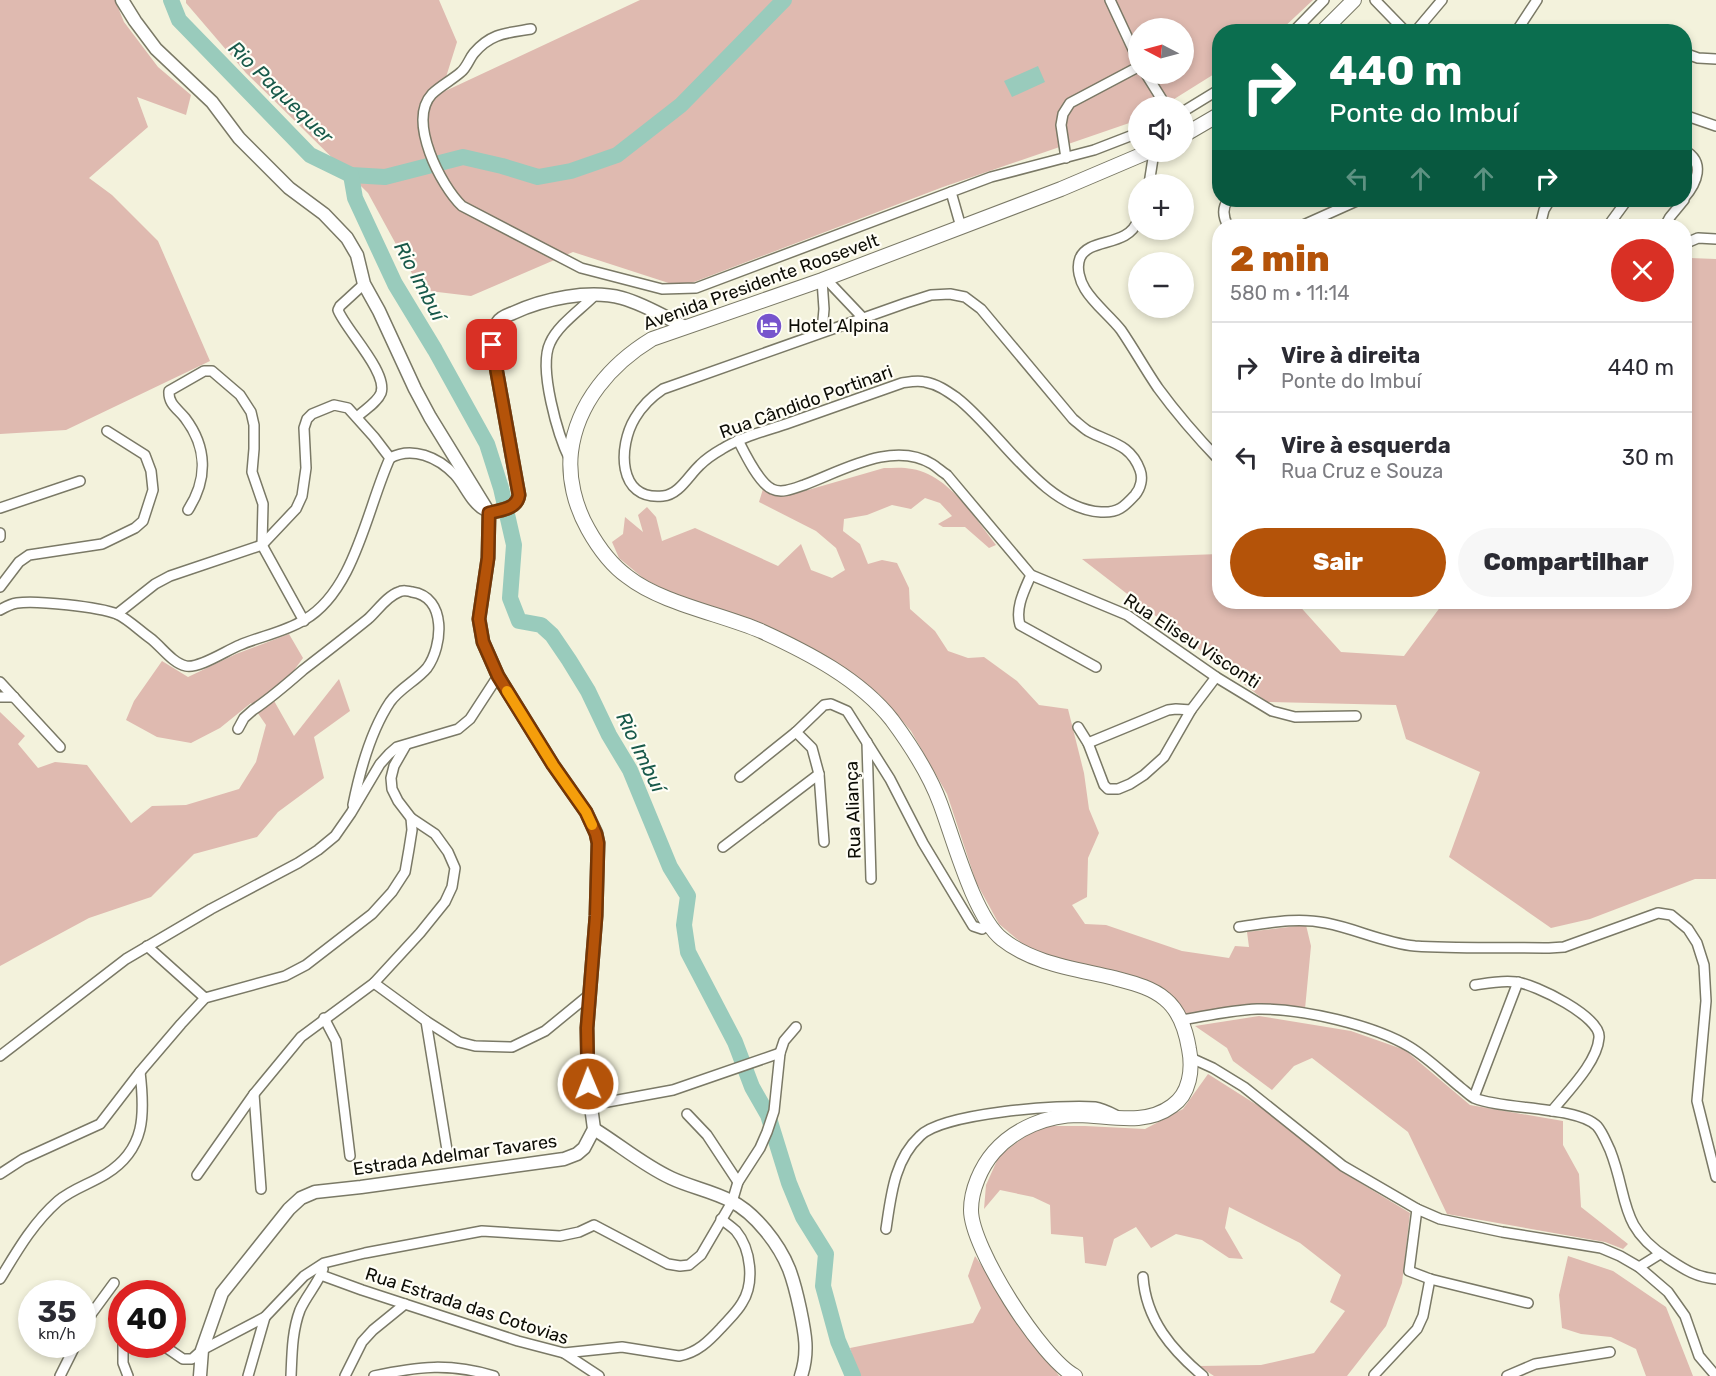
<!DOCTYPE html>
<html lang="pt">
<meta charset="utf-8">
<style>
:root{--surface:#fff;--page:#f7f7f7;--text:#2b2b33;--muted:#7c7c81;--line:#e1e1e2;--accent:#b45309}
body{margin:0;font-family:Rubik,sans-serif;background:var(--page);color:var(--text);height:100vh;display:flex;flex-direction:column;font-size:22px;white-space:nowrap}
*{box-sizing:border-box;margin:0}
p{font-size:20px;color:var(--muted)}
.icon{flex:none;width:33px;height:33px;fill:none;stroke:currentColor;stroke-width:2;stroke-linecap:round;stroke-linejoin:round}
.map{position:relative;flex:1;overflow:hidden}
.drawer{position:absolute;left:1212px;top:219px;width:480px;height:390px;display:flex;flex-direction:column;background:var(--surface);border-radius:24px;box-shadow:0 3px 9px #0003}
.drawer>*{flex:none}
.hud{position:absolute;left:1212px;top:24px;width:480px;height:183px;border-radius:24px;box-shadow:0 3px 9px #0003;background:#0b6e4f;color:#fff;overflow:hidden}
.needle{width:39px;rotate:276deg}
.fabs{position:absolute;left:1128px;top:18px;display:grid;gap:12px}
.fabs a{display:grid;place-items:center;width:66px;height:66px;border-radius:50%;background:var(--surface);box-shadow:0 3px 9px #0003;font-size:30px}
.speed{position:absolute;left:18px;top:1280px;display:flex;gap:12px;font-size:30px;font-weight:700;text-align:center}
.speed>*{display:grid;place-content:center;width:78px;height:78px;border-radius:50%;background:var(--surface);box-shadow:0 3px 9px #0003;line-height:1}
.speed small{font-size:15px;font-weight:400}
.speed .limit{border:9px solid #d22;background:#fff;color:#111}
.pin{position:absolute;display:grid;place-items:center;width:51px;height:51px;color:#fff;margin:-26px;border-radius:12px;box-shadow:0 3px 9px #0006}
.me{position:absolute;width:66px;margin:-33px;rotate:359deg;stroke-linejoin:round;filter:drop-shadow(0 0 4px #0008)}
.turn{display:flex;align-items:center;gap:21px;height:126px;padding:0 18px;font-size:27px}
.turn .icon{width:78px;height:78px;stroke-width:2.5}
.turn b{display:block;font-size:42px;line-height:51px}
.lanes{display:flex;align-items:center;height:57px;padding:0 18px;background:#0003;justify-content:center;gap:30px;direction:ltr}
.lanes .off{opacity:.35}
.round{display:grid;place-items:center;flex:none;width:63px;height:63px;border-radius:32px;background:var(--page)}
.summary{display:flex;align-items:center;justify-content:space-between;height:102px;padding:0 18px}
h1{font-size:36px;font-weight:800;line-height:45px;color:var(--accent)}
.button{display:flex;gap:12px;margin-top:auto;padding:12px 18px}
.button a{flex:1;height:69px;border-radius:36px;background:var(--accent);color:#fff;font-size:24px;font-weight:800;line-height:69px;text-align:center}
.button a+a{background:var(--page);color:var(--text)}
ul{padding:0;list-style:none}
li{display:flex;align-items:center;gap:18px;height:90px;padding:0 18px;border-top:2px solid var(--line)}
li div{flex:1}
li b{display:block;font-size:22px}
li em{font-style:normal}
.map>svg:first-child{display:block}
.green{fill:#dfbab0;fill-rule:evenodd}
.water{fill:#99cbbc}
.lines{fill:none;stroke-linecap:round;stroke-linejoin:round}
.river{stroke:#99cbbc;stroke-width:16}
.street-casing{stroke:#7a7966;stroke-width:12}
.secondary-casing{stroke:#7a7966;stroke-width:15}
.primary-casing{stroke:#7a7966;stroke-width:16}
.street{stroke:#fff;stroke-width:9}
.secondary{stroke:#fff;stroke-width:12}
.primary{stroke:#fff;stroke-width:14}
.route-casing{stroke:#753606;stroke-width:15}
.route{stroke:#b45309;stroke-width:10}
.slow{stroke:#f59e0b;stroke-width:10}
.labels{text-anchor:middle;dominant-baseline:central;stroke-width:4.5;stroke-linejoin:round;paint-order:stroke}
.street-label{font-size:18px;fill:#0d0d06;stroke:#fffef6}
.poi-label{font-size:18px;fill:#0d0d06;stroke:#fffef6;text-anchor:start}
.water-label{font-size:20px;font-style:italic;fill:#18594a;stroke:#fffef6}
</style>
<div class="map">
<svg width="1716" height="1376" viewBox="0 0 1716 1376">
<rect width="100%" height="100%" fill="#f3f2dc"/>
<g class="green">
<path d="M0 0H115L124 22 158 67 191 95 186 115 137 97 148 127 89 178 112 195 158 241 210 361 66 430 0 434Z"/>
<path d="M186 0H439L457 42 441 93 640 0H1313L1280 31 1220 32 1219 71 1163 106H1138V120L943 187 681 287 573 252 471 296 421 290 368 193 246 73 186 3ZM1138 28H1184V74H1138Z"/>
<path d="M1690 258 1716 259V879H1695L1590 919 1551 928 1449 857 1480 772 1406 739 1396 705 1267 702 1082 559 1219 554 1220 602H1296L1341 652 1404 656 1444 602H1684V294Z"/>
<path d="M884 468C893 468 903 467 912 469 949 475 974 517 996 545L989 548 965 527H943L938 524 952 516 940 503 925 498 911 509 892 505 867 515 844 519 843 531 860 544 868 564 882 560 897 563 909 588 910 609 935 631 948 651 968 658 984 657 1017 681 1039 705 1068 709 1084 773 1089 809 1099 833 1088 858 1087 897 1072 905 1085 924 1106 925 1182 951 1229 958 1235 946 1249 947 1247 932 1306 925 1311 946 1305 1009 1253 1004 1183 1015 1141 981 1030 950 999 924 976 882 947 794 911 731 879 694 819 654 759 622 667 591 643 578 619 558 612 542 623 534 625 517 643 532 638 515 647 507 656 517 662 541 695 528 778 566 801 544 811 570 832 578 845 570 836 548 816 531 759 502 763 489 774 494 801 492Z"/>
<path d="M289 634 303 658 273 699 294 736 339 679 350 711 314 737 324 778 278 812 257 837 194 854 151 897 89 918 0 966V712L25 736 18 744 38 768 55 762 87 765 131 823 152 806 186 805 239 789 256 762 266 725 251 703 220 728 191 743 157 737 126 720 134 701 162 661 188 677 236 654Z"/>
<path d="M1259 1016 1351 1031 1405 1050 1470 1105 1563 1121V1145L1579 1174 1581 1207 1628 1244 1623 1249 1605 1242 1447 1214 1408 1132 1312 1058 1294 1066 1272 1090 1233 1061 1227 1048 1195 1026Z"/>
<path d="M1208 1074 1268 1112 1339 1170 1410 1213 1402 1283 1386 1326 1347 1376H1214L1199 1366 1261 1365 1314 1353 1345 1311 1330 1302 1341 1275 1300 1243 1229 1207 1225 1228 1243 1259 1229 1258 1202 1240 1176 1234 1151 1248 1136 1227 1114 1239 1106 1266 1085 1263 1083 1237 1051 1234 1050 1205 1033 1197 1000 1190 984 1209 986 1185 999 1156 1025 1136 1048 1126H1085L1145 1129 1183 1109Z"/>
<path d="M975 1256 1059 1376H858L850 1348 973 1323 981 1308 968 1276Z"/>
<path d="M1568 1256 1613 1271 1666 1307 1693 1376H1646L1636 1349 1611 1337 1581 1334 1562 1328 1559 1295Z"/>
</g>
<path class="water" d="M1038 66 1045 82 1012 97 1004 81Z"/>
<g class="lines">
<g class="river">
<path d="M171 0 179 20 310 155 351 175 385 177 463 157 502 166 538 177 571 171 617 155 681 105 784 0"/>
<path d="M351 175 355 198 395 284 435 350 487 444 501 488 514 545 510 598 519 621 541 625 552 635 569 660 588 691 609 735 630 770 670 867 688 896 684 925 688 952 735 1042 752 1087 768 1115 789 1183 803 1217 826 1254 823 1286 838 1341 853 1376"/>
</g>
<defs>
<g id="street">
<path d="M1110 0 1138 60"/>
<path d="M1375 0 1406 32"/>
<path d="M531 29C507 33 491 33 474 53 469 59 467 67 461 72 452 80 440 86 432 94 407 121 441 186 462 206L581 268 662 289 696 288 951 192"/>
<path d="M1293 32 1324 0"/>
<path d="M1415 32 1442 0"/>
<path d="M1516 32 1537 0"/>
<path d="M1621 32 1633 30 1648 32"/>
<path d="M1684 53 1698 58 1716 59"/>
<path d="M1146 74 1166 106"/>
<path d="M1184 111 1220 89"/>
<path d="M1684 115 1716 126"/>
<path d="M1684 150C1706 162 1697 183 1684 198"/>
<path d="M1066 158 1061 125 1063 114 1070 103 1138 67"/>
<path d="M1149 184 1154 152"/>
<path d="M1138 220C1128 248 1089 237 1080 258 1076 268 1080 281 1085 289 1094 304 1110 316 1121 330 1134 349 1145 369 1158 388 1177 414 1198 438 1220 461"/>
<path d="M1228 226C1223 217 1222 208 1228 200"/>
<path d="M1301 226 1359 200"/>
<path d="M1540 226 1544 210 1550 200"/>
<path d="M1608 226 1627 200"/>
<path d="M1665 226 1670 217 1684 200"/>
<path d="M961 227 951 192 991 177 1094 150 1138 133"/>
<path d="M1684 244 1698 238 1716 239"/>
<path d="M826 279 863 318"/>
<path d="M950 294 965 297 981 309 1073 419C1078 423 1083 428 1088 431 1110 443 1130 443 1140 470 1143 478 1141 488 1135 495 1124 507 1118 513 1101 512 1043 509 999 430 957 398 947 391 937 384 925 382 917 380 909 382 902 383 863 397 825 410 786 424 765 431 741 437 722 449 715 453 706 459 700 465 689 475 679 495 663 496 617 501 618 446 635 418 642 406 651 397 663 389L906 303 931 295Z"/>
<path d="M822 332 824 309 822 280"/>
<path d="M357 417C364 410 377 403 381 393 388 372 345 329 338 310L340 306 364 284"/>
<path d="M738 440C745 454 759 483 772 489 782 494 795 488 804 485 842 471 893 440 932 464 937 467 942 472 947 475L1031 575 1127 615 1216 677 1272 711 1295 717 1356 716"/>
<path d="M390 458C412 446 438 457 455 475 465 486 471 504 485 511"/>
<path d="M570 460C558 436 538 368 550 343 558 325 580 310 594 296"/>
<path d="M0 508 80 481"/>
<path d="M188 510C208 479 207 447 185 418 178 409 168 404 169 391L204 371H212L240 395 251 412 254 425V449L252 472 263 504 262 545 304 621"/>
<path d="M0 533V537"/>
<path d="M1031 575C1024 591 1015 608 1020 625L1096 667"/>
<path d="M0 587 19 562 29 555 102 544 135 528 143 521 153 490 151 471 145 455 107 431"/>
<path d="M0 610C5 607 11 604 17 603 36 600 99 607 117 614 128 619 140 631 150 638 161 646 172 663 186 666 199 669 227 650 240 645 261 636 285 632 304 620 355 591 367 508 390 458"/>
<path d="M117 614 155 584 170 576 262 545 296 509 302 496 306 468 304 428 307 419 312 414 334 405 348 408 374 437 390 458"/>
<path d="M0 682 60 747"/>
<path d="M0 697H14"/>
<path d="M1078 727 1088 743 1104 785 1108 789H1118L1130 784 1144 775 1164 757 1191 710 1216 677"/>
<path d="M238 729 244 718 253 710C271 698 287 684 303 670 325 653 347 636 368 619 377 611 387 596 399 592 402 590 409 591 412 592 447 597 443 646 427 668 416 681 400 688 390 702 370 732 360 770 353 805"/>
<path d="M867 742 871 879"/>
<path d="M1088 743 1168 710 1176 709 1191 710"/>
<path d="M740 777 796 732"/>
<path d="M824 842 819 774 812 748 796 732 824 705 831 704 847 711 890 779 923 843 973 926 982 929 989 924"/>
<path d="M723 847 819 774"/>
<path d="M1239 927C1268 923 1297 917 1326 923 1357 929 1384 943 1415 946 1459 949 1505 947 1549 948L1564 947 1658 913 1671 915 1688 929 1697 943 1704 965 1706 1001 1697 1101 1716 1177"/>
<path d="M147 946 205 998"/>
<path d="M374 983 426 1021 447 1150"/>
<path d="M1475 985C1488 983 1502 980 1516 982 1535 984 1602 1017 1599 1038 1597 1063 1567 1092 1552 1111"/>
<path d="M324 1018 336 1041 350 1156"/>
<path d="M1181 1020C1206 1016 1232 1010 1257 1009 1300 1008 1374 1025 1410 1047 1428 1058 1444 1074 1460 1087 1464 1090 1469 1095 1474 1098 1503 1110 1577 1106 1597 1126 1603 1133 1606 1142 1610 1150 1629 1198 1618 1226 1667 1258 1684 1269 1695 1277 1716 1279"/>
<path d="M426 1021 459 1042 475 1046 512 1047 545 1031 589 995"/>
<path d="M0 1056 126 959 211 909 298 863 318 850 335 836 351 813 380 764 389 754 397 747 458 729 470 719 498 676"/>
<path d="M1191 1058 1213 1068 1244 1087 1343 1166 1417 1209 1440 1219 1502 1232 1601 1248 1620 1256 1639 1267 1668 1292 1685 1316 1699 1356 1716 1376"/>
<path d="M254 1094 261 1189"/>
<path d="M1474 1097 1518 982"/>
<path d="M591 1105 673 1090 780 1053"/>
<path d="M687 1114 707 1135 738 1182"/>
<path d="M0 1174 23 1159 100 1124 140 1072 181 1024 205 998 285 976 306 965 372 914 392 892 405 872 409 849 412 830 411 818 398 801 392 789 391 778 394 766 406 745"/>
<path d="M197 1175 254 1094 301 1037 374 983 420 933 445 902 452 887 455 868 448 852 435 834 411 818"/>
<path d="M1417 1209 1409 1271 1430 1279 1528 1303"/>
<path d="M886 1229C891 1196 894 1160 920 1136 942 1113 1062 1104 1095 1107 1102 1108 1110 1112 1116 1115"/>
<path d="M1639 1267 1660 1254"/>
<path d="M321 1275 362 1290 518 1341 564 1353 599 1376"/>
<path d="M1143 1277C1146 1320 1172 1350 1203 1376"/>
<path d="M0 1279C17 1251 33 1223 58 1201 72 1189 90 1184 106 1174 146 1149 145 1114 140 1072"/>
<path d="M82 1332 92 1313 114 1283"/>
<path d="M123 1344V1363L128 1376"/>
<path d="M161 1344 183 1359H192L202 1350 265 1317 304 1276 324 1263 365 1253 482 1231 560 1236 579 1232 594 1225 668 1264 680 1266 689 1265 701 1255 732 1202 738 1182 760 1148 767 1132 774 1111 780 1053 784 1041 796 1027"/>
<path d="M564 1353 622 1347 679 1356C697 1353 709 1341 721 1328 728 1320 737 1312 742 1303 755 1283 751 1249 736 1231 732 1227 726 1223 721 1219"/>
<path d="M1374 1375 1417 1329 1423 1316 1430 1279"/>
<path d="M60 1376 76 1344"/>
<path d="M248 1376 265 1317"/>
<path d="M291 1376C292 1354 292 1331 300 1310 306 1296 319 1282 323 1269"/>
<path d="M345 1376 362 1342 373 1330 405 1304"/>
<path d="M374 1376C419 1366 450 1363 494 1376"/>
<path d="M1507 1376 1535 1364 1610 1352"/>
</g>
<g id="secondary">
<path d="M122 0 135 21 156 49 212 102 239 138 289 188 324 214 347 238 357 255 364 284 379 311 415 389 430 417 489 513"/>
<path d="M489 513C501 510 517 509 519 495L492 345C493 338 494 329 498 322 501 317 508 315 513 313 543 299 589 289 622 298 644 304 665 317 685 327"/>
<path d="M594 1129C620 1145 643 1165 671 1178 690 1187 712 1191 731 1201 755 1213 779 1244 789 1269 794 1282 797 1295 800 1309 805 1333 809 1352 801 1376"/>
<path d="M200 1376 202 1350 222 1293 289 1209 301 1198 315 1192 361 1187 564 1159 577 1154 584 1148 594 1129 588 1084 587 1028 596 916 598 843 596 833 586 812 553 765 498 676 483 642 479 619 488 558 489 513"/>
</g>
<g id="primary">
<path d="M1322 32 1354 0"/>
<path d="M1184 135 1220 114"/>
<path d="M1075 1376C1042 1359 971 1248 971 1210 971 1190 981 1167 994 1152 1015 1128 1048 1115 1079 1115 1111 1116 1145 1126 1172 1106 1190 1094 1193 1069 1189 1049 1186 1031 1180 1011 1165 999 1151 987 1132 983 1114 978 1077 969 1033 964 1002 939 974 917 953 837 940 803 930 776 909 743 892 720 860 679 807 652 761 631 721 614 661 603 628 577 611 565 598 547 588 529 575 506 568 478 571 452 577 403 611 364 652 339L822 280 1061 189 1148 152"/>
</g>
</defs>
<use href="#street" class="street-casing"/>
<use href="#secondary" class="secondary-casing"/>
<use href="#primary" class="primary-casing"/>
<use href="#street" class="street"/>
<use href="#secondary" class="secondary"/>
<use href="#primary" class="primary"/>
</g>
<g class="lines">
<defs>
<path id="route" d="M492 345 519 495C517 509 501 510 489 513L488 558 479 619 483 642 498 676 553 765 586 812 596 834 598 843 596 916 587 1028 588 1084"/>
</defs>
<use href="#route" class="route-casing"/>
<use href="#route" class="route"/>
<path class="slow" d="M507 691 553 765 586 812 592 825"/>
</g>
<defs>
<symbol id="hotel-disc" viewBox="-11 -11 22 22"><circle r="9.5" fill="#7754cd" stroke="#fffef6"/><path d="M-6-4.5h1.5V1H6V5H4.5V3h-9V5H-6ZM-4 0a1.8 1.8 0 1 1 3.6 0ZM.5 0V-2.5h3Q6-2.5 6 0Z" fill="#fff"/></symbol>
</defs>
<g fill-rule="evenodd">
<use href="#hotel-disc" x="754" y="311" width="30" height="30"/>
</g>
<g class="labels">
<g class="street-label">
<text transform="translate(761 282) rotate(-20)">Avenida Presidente Roosevelt</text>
<text transform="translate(806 402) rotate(-20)">Rua Cândido Portinari</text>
<text transform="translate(1192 641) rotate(33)">Rua Eliseu Visconti</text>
<text transform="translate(853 810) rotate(-92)">Rua Aliança</text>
<text transform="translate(455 1155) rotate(-8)">Estrada Adelmar Tavares</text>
<text transform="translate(467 1306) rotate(18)">Rua Estrada das Cotovias</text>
</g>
<g class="poi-label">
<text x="788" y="326">Hotel Alpina</text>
</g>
<g class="water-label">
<text transform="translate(281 92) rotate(44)">Rio Paquequer</text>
<text transform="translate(420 281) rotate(62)">Rio Imbuí</text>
<text transform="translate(641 752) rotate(64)">Rio Imbuí</text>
</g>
</g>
</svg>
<div class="fabs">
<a><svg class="needle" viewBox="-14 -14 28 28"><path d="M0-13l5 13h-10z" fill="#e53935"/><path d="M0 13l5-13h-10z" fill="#7c7c81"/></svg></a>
<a><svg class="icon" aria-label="sound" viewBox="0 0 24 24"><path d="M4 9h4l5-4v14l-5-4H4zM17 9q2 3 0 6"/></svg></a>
<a>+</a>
<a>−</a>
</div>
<div class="speed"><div>35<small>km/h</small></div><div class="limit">40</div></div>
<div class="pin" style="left:492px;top:345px;background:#d93025"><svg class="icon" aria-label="arrive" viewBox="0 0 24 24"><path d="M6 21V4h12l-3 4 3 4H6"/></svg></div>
<svg class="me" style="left:588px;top:1084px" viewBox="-20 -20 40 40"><circle r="17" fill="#b45309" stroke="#fff" stroke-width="3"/><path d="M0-11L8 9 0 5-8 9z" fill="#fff"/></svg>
<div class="hud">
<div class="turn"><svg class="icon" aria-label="right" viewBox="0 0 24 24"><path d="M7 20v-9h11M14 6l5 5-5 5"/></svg><div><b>440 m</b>Ponte do Imbuí</div></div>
<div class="lanes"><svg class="icon off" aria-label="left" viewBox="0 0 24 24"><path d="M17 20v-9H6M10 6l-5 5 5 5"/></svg><svg class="icon off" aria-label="ahead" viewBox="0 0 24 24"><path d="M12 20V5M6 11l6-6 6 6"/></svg><svg class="icon off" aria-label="ahead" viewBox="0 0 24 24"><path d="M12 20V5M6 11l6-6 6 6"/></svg><svg class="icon" aria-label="right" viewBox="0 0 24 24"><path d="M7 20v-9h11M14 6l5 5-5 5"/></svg></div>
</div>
<section class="drawer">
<div class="summary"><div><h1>2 min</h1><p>580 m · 11:14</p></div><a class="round" style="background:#d93025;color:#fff"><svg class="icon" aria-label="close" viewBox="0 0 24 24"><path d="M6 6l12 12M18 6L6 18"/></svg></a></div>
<ul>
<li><svg class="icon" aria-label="right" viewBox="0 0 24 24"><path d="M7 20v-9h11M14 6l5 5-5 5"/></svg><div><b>Vire à direita</b><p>Ponte do Imbuí</p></div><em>440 m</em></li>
<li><svg class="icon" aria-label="left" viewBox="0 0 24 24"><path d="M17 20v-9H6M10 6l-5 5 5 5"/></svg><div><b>Vire à esquerda</b><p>Rua Cruz e Souza</p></div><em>30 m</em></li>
</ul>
<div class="button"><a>Sair</a><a>Compartilhar</a></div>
</section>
</div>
